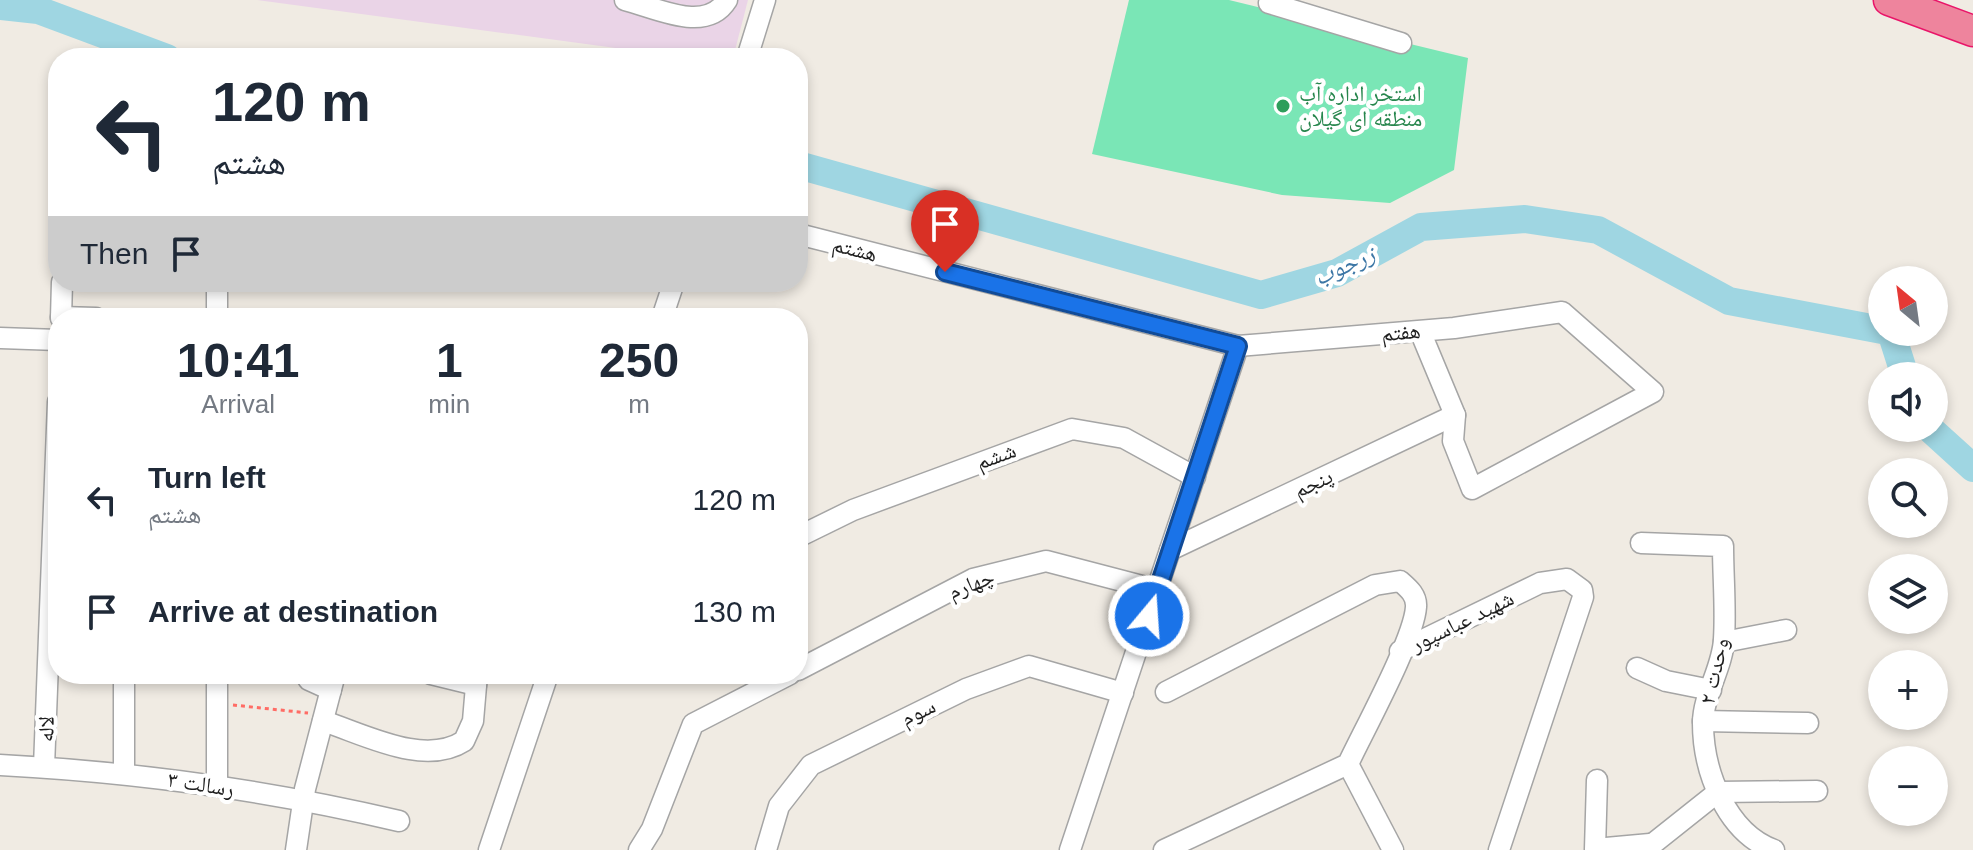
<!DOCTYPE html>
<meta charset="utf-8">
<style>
:root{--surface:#fff;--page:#f6f6f7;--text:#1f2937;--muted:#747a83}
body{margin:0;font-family:Arial,"Noto Naskh Arabic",sans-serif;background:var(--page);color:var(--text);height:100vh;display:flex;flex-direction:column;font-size:30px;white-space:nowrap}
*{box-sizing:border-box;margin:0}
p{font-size:26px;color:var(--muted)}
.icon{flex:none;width:44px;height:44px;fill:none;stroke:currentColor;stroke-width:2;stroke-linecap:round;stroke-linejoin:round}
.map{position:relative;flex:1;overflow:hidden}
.side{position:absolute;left:48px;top:308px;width:760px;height:376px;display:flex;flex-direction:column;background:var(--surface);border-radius:32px;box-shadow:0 4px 12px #0003}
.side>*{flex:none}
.hud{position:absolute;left:48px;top:48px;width:760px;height:244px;border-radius:32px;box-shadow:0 4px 12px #0003;background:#fff;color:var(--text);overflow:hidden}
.needle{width:52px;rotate:331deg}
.buttons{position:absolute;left:1868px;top:266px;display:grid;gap:16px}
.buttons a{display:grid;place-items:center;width:80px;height:80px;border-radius:50%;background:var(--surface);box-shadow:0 4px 12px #0003;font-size:40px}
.pin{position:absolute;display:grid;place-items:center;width:68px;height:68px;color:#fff;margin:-82px -34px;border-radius:50% 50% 50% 0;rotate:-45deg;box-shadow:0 0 8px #0007}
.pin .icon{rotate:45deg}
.me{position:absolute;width:88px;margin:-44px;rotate:18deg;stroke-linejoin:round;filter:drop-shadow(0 0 6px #0008)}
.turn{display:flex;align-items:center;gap:28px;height:168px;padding:0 32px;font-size:36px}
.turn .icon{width:104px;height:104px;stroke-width:2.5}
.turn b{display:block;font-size:56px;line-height:68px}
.then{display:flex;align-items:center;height:76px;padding:0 32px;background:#0003;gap:16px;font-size:30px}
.eta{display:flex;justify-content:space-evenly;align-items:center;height:136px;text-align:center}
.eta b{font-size:48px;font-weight:800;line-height:56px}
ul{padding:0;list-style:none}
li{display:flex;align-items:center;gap:24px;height:112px;padding:0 32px}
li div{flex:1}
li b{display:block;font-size:30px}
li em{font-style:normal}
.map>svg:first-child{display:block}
.industrial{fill:#ead4e7}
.pitch{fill:#7ae6b6}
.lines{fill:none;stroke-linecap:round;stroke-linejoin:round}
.river{stroke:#9fd6e2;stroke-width:28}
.minor-casing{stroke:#a5a5a5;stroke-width:23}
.highway-casing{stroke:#e91569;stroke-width:33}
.path{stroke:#ff6c65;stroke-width:3;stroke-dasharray:4 4;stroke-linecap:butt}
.minor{stroke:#fff;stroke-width:20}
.highway{stroke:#ee849d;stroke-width:30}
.route-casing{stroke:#114b97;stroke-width:20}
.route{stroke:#1a73e8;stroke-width:14}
.leisure-dot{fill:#2e9e5b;stroke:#fff;stroke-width:3}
.labels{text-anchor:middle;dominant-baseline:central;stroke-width:8;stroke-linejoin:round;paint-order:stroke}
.leisure-label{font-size:22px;fill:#27864d;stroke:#fff;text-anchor:start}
.street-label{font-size:22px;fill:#1e1e1e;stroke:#fff}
.water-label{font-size:24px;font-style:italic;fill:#3d77a6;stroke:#fff}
</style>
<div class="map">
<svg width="1973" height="850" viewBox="0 0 1973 850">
<rect width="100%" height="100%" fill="#f0ebe3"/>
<path class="industrial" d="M257 0H748L733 58H690Z"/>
<path class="pitch" d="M1129 0H1229L1468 58 1454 170 1390 203 1282 195 1092 154Z"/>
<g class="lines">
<g class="river">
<path d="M0 6 38 10 167 58"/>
<path d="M798 165 1261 295 1337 273 1421 227 1525 219 1598 230 1729 301 1882 330"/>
<path d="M1891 332 1905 376"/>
<path d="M1929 428 1973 468"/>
</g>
<defs>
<g id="minor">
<path d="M625 0C657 8 706 34 727 0"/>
<path d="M1270 0 1269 3 1401 43"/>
<path d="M747 58 765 0"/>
<path d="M798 234 1238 346 1454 328 1562 312 1653 392 1472 489 1453 441 1455 415 1420 331"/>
<path d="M217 282V318"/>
<path d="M61 317 96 318"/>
<path d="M61 318 62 282"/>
<path d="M662 318 674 282"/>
<path d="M0 338 58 340"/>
<path d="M798 537 853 510 1072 429 1124 438 1195 477"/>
<path d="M1641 543 1723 546C1723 576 1726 608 1724 639 1723 667 1703 695 1703 723 1703 772 1727 833 1774 850"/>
<path d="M1170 550 1455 415"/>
<path d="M1724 642 1786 630"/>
<path d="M1400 651 1540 583 1567 579 1582 590 1583 597 1499 850"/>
<path d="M1637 668 1666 681 1711 690"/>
<path d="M798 670 973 579 1046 561 1157 590"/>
<path d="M217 674V786"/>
<path d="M305 674 309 680 331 690"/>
<path d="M431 674 476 685"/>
<path d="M323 721C364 734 424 767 464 741L473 721 477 674"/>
<path d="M1703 721 1808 723"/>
<path d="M1348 764 1393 850"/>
<path d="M0 765C135 772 268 790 399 821"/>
<path d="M44 767 58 402"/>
<path d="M124 774V674"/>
<path d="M1597 780 1595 849 1650 844"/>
<path d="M296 850 305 789 335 674"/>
<path d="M489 850 548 674"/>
<path d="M639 850 652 829 693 724 790 674"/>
<path d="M766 850 779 806 811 765 966 689 1029 666 1123 693"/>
<path d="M1070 850 1238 346"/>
<path d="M1164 850 1348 764C1364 730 1414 639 1416 607 1417 595 1408 588 1400 581L1375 585 1166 692"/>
<path d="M1645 850 1718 792 1817 791"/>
</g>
<path id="highway" d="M1889 0 1973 31"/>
</defs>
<use href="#minor" class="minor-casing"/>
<use href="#highway" class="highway-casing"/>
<path class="path" d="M233 705 308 713"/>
<use href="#minor" class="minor"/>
<use href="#highway" class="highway"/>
</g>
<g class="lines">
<defs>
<path id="route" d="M945 272 1238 346 1149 616"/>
</defs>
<use href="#route" class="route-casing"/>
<use href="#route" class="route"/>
</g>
<circle class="leisure-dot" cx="1283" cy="106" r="8"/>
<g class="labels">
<g class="leisure-label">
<text x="1299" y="93">استخر اداره آب<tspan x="1299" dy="25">منطقه ای گیلان</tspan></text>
</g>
<g class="street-label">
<text transform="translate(855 249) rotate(14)">هشتم</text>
<text transform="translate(1401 332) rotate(-5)">هفتم</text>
<text transform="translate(996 456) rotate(-20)">ششم</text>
<text transform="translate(1313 483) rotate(-25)">پنجم</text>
<text transform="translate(971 584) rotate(-21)">چهارم</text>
<text transform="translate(1462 621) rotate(-26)">شهید عباسپور</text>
<text transform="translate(1714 671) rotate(-77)">وحدت ۲</text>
<text transform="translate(918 712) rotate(-26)">سوم</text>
<text transform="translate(46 729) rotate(-88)">لاله</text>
<text transform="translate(201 784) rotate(9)">رسالت ۳</text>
</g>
<g class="water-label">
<text transform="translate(1344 265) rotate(-24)">زرجوب</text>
</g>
</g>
</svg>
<div class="buttons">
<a><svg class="needle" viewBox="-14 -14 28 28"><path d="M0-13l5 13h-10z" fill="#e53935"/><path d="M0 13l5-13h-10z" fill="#747a83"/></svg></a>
<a><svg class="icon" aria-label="sound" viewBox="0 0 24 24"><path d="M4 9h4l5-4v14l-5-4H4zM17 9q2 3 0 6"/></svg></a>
<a><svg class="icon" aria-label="search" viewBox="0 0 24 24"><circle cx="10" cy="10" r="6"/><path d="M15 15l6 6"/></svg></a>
<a><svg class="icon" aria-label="layers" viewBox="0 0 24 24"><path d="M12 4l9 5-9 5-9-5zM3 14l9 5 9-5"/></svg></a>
<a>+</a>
<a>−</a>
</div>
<div class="pin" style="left:945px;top:272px;background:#d93025"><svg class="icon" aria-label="arrive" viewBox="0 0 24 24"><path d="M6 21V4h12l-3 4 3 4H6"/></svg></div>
<svg class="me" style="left:1149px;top:616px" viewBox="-20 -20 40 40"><circle r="17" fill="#1a73e8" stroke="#fff" stroke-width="3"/><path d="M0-11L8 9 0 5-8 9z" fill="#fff"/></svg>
<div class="hud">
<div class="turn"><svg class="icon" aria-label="left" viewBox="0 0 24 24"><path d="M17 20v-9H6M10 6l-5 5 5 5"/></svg><div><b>120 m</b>هشتم</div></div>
<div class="then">Then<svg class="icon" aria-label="arrive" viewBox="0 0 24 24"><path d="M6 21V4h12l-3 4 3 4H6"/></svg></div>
</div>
<section class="side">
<div class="eta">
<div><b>10:41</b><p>Arrival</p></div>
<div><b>1</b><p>min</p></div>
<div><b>250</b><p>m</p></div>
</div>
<ul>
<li><svg class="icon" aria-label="left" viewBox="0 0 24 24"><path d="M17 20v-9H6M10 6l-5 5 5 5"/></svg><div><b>Turn left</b><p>هشتم</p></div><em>120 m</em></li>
<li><svg class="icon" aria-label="arrive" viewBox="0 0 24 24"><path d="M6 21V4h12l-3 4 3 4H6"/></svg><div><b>Arrive at destination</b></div><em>130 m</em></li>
</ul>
</section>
</div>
